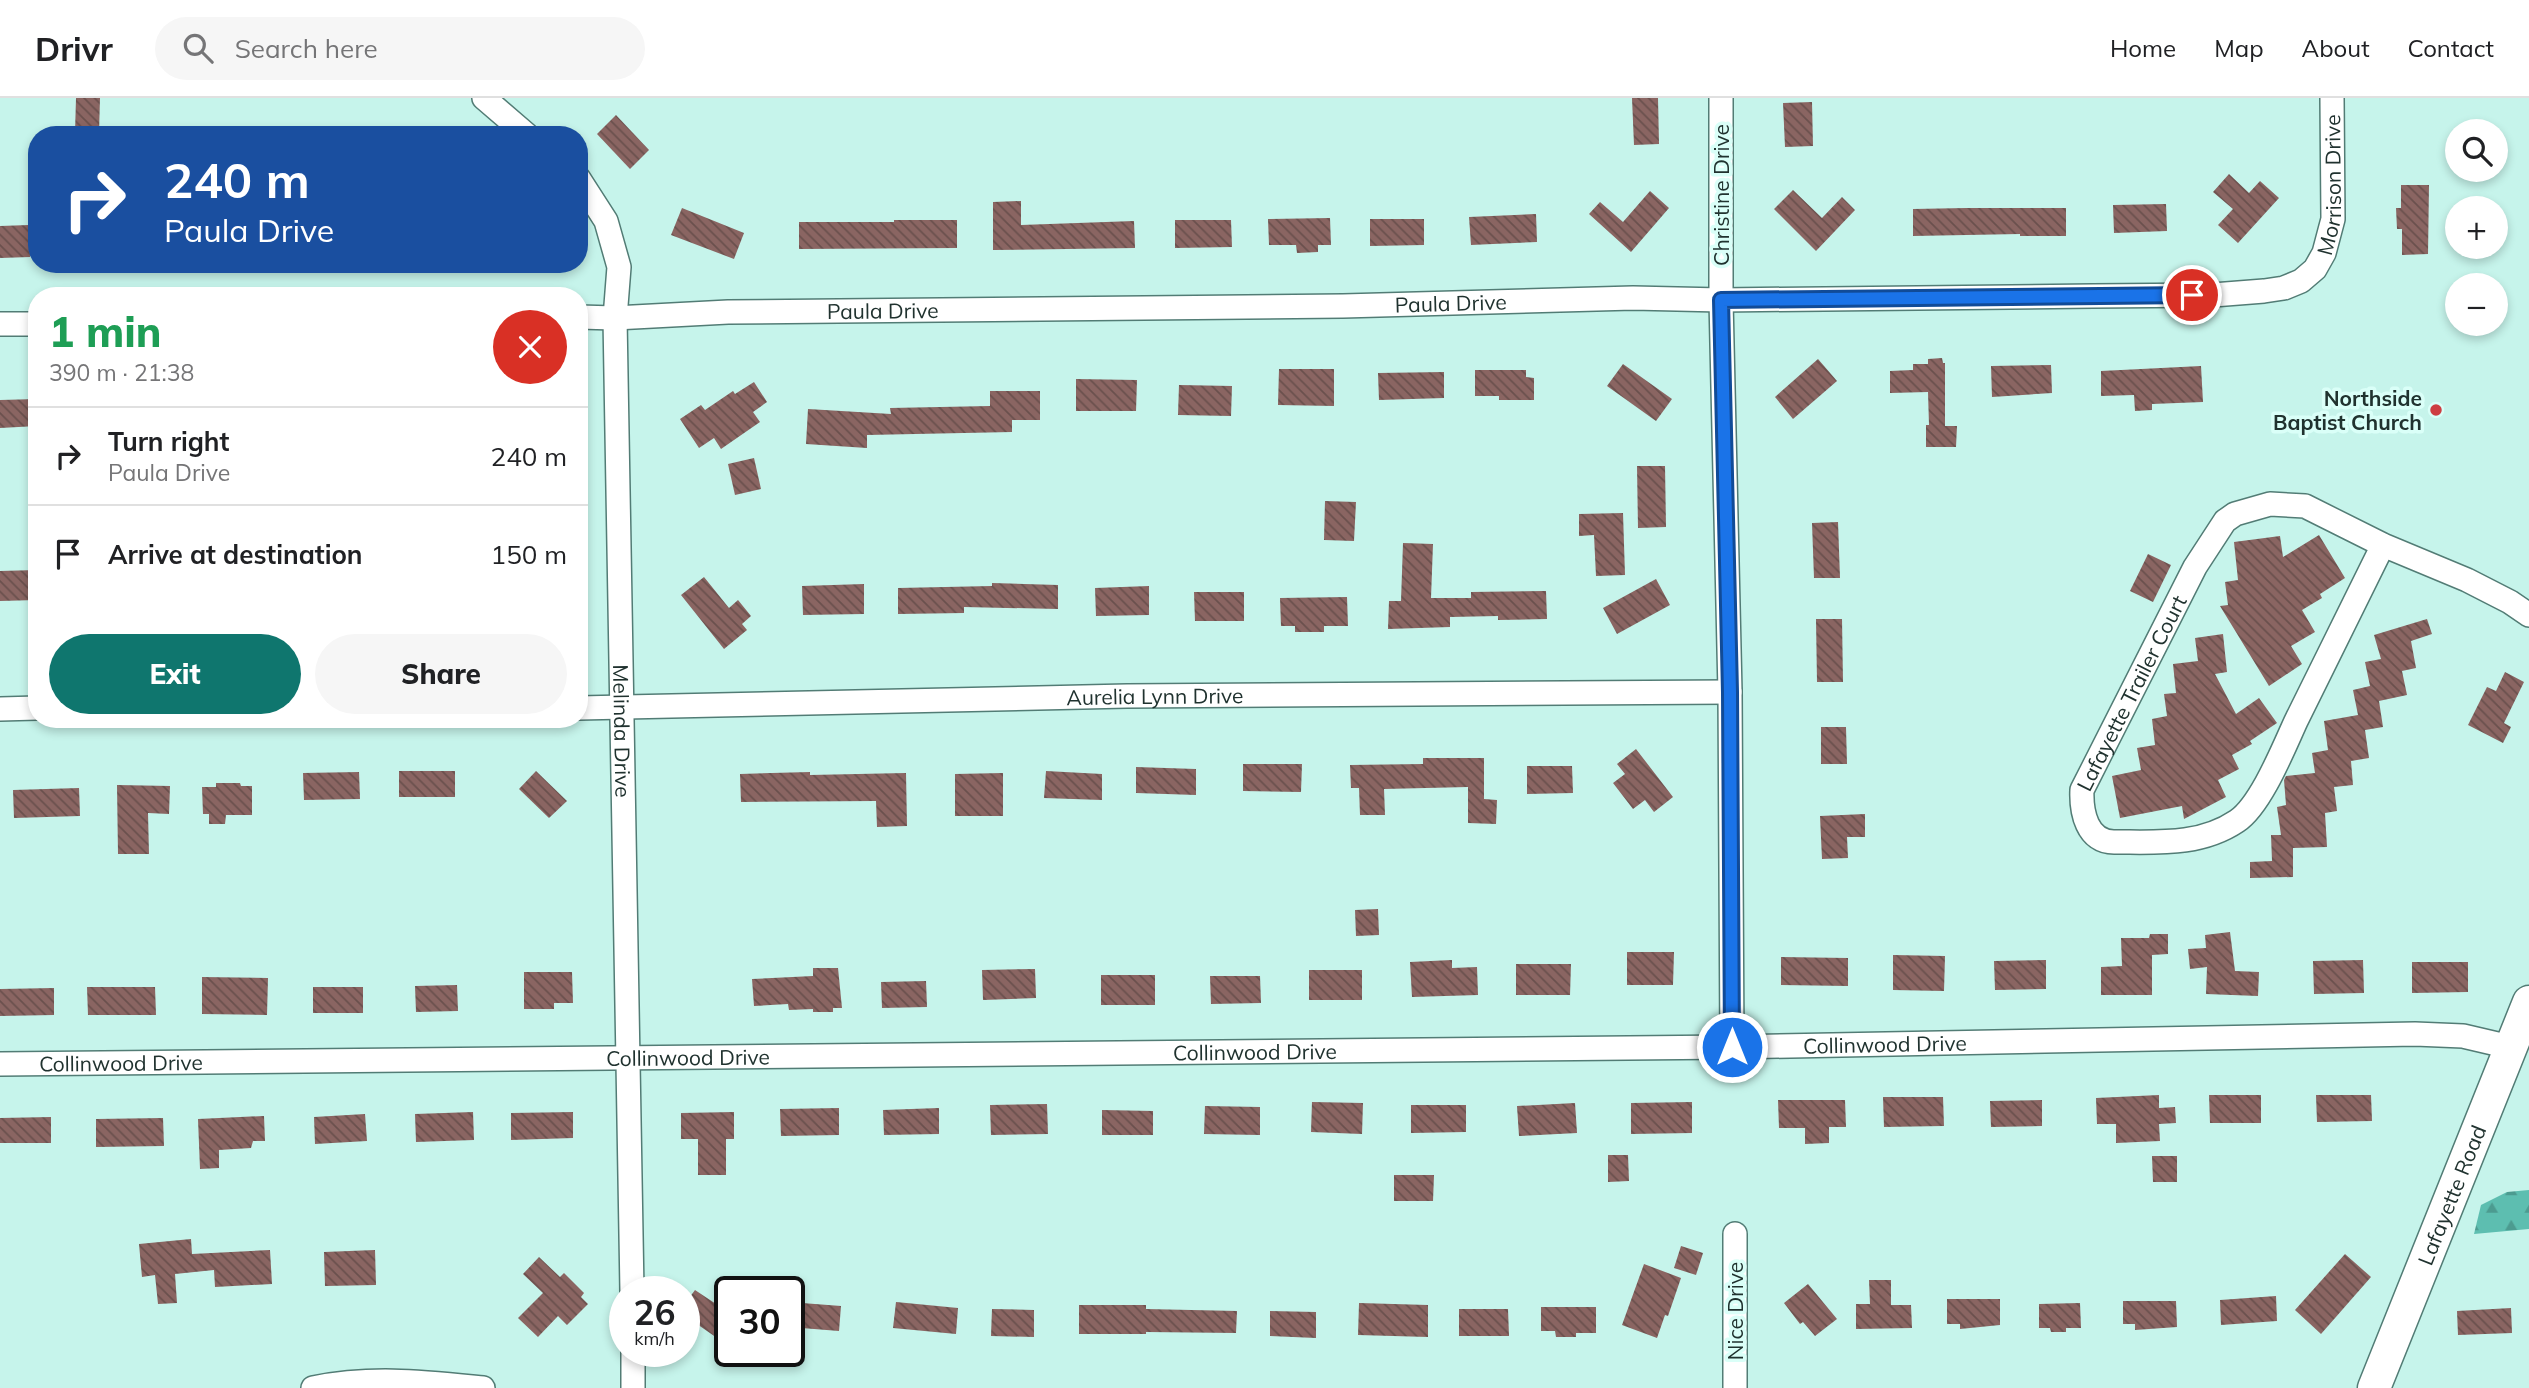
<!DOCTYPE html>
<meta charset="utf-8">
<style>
:root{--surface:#fff;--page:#f6f6f6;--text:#202124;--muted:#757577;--line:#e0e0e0;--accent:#0f766e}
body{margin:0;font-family:Mulish,sans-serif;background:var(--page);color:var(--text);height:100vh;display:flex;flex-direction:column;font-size:26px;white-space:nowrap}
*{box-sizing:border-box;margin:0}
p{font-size:23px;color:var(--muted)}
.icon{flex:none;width:38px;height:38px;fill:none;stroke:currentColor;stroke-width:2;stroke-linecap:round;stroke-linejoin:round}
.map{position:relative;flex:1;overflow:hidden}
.drawer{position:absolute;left:28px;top:189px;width:560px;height:441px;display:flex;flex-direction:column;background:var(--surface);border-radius:28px;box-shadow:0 4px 10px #0003}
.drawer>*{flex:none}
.banner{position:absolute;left:28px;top:28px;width:560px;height:147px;border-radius:28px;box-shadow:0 4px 10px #0003;background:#1a4fa0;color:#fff;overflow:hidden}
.fabs{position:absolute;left:2445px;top:21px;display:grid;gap:14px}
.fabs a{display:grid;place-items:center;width:63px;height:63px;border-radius:50%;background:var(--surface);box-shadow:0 4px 10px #0003;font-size:35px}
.speed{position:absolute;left:609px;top:1178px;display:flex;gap:14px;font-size:35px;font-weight:700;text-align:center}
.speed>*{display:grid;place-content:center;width:91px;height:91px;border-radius:50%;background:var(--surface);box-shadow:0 4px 10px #0003;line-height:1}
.speed small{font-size:18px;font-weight:400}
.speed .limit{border:4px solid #111;border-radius:10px;background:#fff;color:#111}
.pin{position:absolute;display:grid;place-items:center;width:60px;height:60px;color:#fff;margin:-30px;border:4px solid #fff;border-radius:50%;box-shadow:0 2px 7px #0007}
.me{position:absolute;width:77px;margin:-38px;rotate:0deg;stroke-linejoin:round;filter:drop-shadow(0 0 5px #0008)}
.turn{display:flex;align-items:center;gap:24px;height:147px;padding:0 21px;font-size:32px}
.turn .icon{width:91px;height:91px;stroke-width:2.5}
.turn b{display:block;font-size:49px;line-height:60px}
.round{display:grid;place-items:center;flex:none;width:74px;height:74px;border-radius:37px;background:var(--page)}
.overview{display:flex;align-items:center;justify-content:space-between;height:119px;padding:0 21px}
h1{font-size:42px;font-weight:800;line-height:52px;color:#1e9e55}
.action{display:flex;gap:14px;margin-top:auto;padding:14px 21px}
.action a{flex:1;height:80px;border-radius:42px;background:var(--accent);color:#fff;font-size:28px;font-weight:800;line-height:80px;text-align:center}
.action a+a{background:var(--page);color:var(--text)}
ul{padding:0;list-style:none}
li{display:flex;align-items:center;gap:21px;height:98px;padding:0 21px;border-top:2px solid var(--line)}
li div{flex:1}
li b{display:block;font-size:26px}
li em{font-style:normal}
header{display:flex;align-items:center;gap:42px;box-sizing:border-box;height:98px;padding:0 35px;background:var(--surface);border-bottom:2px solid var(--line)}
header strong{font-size:33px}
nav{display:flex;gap:38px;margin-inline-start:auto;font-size:24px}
.search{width:490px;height:63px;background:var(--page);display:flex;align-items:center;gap:18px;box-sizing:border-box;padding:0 24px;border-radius:38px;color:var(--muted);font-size:26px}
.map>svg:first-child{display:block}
.forest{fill:url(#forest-firs)}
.building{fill:url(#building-back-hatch)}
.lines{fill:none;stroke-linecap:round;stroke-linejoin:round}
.minor-casing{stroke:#527c75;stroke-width:26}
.secondary-casing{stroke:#527c75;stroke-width:35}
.minor{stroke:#fff;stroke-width:23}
.secondary{stroke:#fff;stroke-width:32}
.route-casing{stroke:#114b97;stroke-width:18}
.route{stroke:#1a73e8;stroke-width:12}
.poi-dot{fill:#cd3d41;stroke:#dafff8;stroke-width:2.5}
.labels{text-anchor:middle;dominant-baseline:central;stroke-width:7;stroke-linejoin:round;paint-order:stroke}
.street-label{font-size:21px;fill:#20322f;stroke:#dafff8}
.poi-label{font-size:21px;font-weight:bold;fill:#20322f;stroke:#dafff8;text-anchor:end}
</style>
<header>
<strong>Drivr</strong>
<div class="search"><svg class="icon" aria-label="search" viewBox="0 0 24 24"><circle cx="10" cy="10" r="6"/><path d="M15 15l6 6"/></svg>Search here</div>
<nav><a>Home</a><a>Map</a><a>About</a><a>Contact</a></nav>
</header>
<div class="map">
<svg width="2529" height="1290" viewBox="0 0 2529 1290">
<defs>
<pattern id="forest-firs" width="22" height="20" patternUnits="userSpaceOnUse" patternTransform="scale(1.75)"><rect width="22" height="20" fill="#5dbeb0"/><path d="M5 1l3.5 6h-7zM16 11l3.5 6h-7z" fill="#4c9b90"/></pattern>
<pattern id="building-back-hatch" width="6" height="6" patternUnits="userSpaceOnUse" patternTransform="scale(1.75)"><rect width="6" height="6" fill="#8a6562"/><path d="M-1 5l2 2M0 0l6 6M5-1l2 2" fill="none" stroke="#6a504d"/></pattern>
</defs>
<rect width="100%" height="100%" fill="#c6f4eb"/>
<path class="forest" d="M2529 1092V1131L2474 1136 2481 1107 2507 1094Z"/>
<g class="building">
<path d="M76 0H100L99 35H75Z"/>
<path d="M1632 0H1658L1659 46 1634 47Z"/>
<path d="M1812 4 1813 48 1785 49 1783 5Z"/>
<path d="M616 17 649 52 630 71 597 36Z"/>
<path d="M2229 76 2249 95 2260 83 2279 100 2238 145 2218 127 2233 111 2213 94Z"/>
<path d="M2401 87H2429L2428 156 2402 157V131H2397L2396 110H2401Z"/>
<path d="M1793 92 1822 120 1842 99 1855 112 1816 153 1774 111Z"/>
<path d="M1650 93 1669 110 1631 154 1589 116 1600 104 1623 124Z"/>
<path d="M1021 103V127L1134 123 1135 150 993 152V104Z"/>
<path d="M2166 106 2167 133 2114 135 2113 107Z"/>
<path d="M682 110 744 135 734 161 671 137Z"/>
<path d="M1966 110H2066V138H2020V136L1913 138V111Z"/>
<path d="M1536 116 1537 144 1471 147 1469 119Z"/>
<path d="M1330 120 1331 147H1318V154L1297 155 1296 147H1269L1268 121Z"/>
<path d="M1370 121H1424V147L1370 148Z"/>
<path d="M894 122H957V150L799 151V124H894Z"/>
<path d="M1175 122H1231L1232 149 1175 150Z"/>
<path d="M29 127 30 159 0 160V128Z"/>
<path d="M1942 260 1943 265H1945V328H1957L1956 349H1926V327H1929L1928 294 1890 295V273L1913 272V266H1928V261Z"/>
<path d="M1818 261 1837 283 1793 321 1775 299Z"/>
<path d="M1623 266 1672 301 1656 323 1607 288Z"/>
<path d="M2051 267 2052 295 1992 299 1991 268Z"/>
<path d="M2201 268 2203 304 2152 306V312L2135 313 2134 297 2101 298V273Z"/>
<path d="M1279 271H1334V308L1278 307Z"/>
<path d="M1475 272H1526V279L1534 280V302H1499V298H1475Z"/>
<path d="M1444 274V300L1379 302 1378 275Z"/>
<path d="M1076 281 1137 282 1136 313H1076Z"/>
<path d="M754 284 767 304 753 314 760 324 721 351 714 340 699 350 680 321 701 307 705 312 733 293 735 296Z"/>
<path d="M1179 287 1232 288 1231 318 1178 317Z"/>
<path d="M990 293H1040V322H1012V334L867 337V350L806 346 808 311 891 316 890 310 990 308Z"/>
<path d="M37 301V328L0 330V302Z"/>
<path d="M754 360 761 391 735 397 728 366Z"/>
<path d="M1637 368H1665L1666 429 1638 430Z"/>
<path d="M1325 403 1356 404 1354 443 1324 442Z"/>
<path d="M1623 415 1625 477 1596 478 1594 437 1579 438V416Z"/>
<path d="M1838 424 1840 480H1814L1812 425Z"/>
<path d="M2319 437 2345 480 2320 496 2322 500 2302 512 2315 534 2291 548 2302 566 2269 588 2220 508 2228 507 2225 484 2238 482 2234 444 2280 438 2283 459Z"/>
<path d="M1403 445 1433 446 1431 500H1471V494L1546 493 1547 521 1498 522V518L1450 519V529L1388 531 1389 503H1401Z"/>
<path d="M2148 456 2171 467 2153 504 2130 493Z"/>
<path d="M37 472V502L0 503V473Z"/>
<path d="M704 479 729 510 738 502 751 518 742 526 747 532 724 551 681 497Z"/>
<path d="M1656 481 1670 507 1617 536 1603 510Z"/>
<path d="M992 485 1058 487V511L964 509V515L898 516V490L992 488Z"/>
<path d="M864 486V516L803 517 802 488Z"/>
<path d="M1149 488V517L1096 518 1095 490Z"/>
<path d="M1194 494H1244V523H1195Z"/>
<path d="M1347 499 1348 528H1324V534H1295V528H1281L1280 500Z"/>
<path d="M1816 521H1842L1843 584H1817Z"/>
<path d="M2427 521 2432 536 2411 543 2416 570 2402 573 2407 597 2379 603 2383 629 2365 632 2369 660 2351 663 2353 687 2334 689 2337 713 2325 715 2327 749 2293 750V779L2250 780V764L2272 763 2271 737H2281L2277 709 2286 707 2284 682 2286 678 2315 675 2312 655 2328 652 2324 623 2358 617 2353 592 2370 588 2365 564 2381 561 2374 537Z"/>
<path d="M2223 536 2227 574 2215 576 2236 616 2259 600 2277 625 2250 643 2252 646 2232 657 2239 671 2218 682 2226 699 2184 721 2182 708 2120 720 2112 678 2141 672 2137 650 2155 647 2152 621 2167 618 2164 596 2176 595 2173 566 2198 563 2195 540Z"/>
<path d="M2505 574 2524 584 2504 625 2511 629 2503 645 2468 627 2487 589 2496 593Z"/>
<path d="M1821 629H1846L1847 666H1821Z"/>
<path d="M1636 651 1673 699 1654 714 1645 702 1633 711 1613 685 1625 676 1617 666Z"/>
<path d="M1423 660H1484V701L1497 702 1496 726 1468 725V689L1384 691 1385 717H1360L1359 690H1351L1350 667 1423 666Z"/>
<path d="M1243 666H1302L1301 694 1243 693Z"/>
<path d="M1527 668H1572L1573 695 1527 696Z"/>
<path d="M1136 669 1196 671V697L1136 695Z"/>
<rect x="399" y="673" width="56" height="26"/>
<path d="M536 673 567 703 549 720 519 691Z"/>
<path d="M1046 673 1102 676V702L1044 700Z"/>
<path d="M359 674 360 701 304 702 303 675Z"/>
<path d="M810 674V677L906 675 907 728 877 729 876 703 741 704 740 676Z"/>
<path d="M1003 675V718H955V676Z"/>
<path d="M216 685H240L241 688H252V717H226L225 726H209V716H203L202 689H216Z"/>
<path d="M117 687 170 688 169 716 148 715 149 756H118Z"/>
<path d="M79 690 80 718 14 720 13 692Z"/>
<path d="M1865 716V739H1847L1848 760 1822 761 1820 718Z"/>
<path d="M1378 811 1379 837 1356 838 1355 812Z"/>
<path d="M2230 834 2235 873 2259 874 2258 898 2206 896 2207 869 2190 871 2188 851 2206 850 2205 837Z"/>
<path d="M2150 836H2168V856L2152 857V897H2101V869L2122 868 2121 840H2149Z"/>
<path d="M1627 854H1674L1673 887H1627Z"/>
<path d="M1893 857 1945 858 1944 893 1893 892Z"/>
<path d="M1781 859 1848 860V888L1781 887Z"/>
<path d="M1452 862V870L1477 869 1478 897 1412 899 1410 864Z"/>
<path d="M2046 862V891L1995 892 1994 863Z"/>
<path d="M2363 862 2364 895 2314 896 2313 863Z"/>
<path d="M2412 864H2468V894L2412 895Z"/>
<path d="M1516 866H1571L1570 897H1516Z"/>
<path d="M813 870H838L842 910H833V914H813V911L789 912 788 906 754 908 752 881 813 878Z"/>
<path d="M1035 871 1036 900 983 902 982 872Z"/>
<rect x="1309" y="872" width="53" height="30"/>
<path d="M524 874H572L573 905H554V911H524Z"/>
<rect x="1101" y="877" width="54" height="30"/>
<path d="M1210 878H1260L1261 905 1211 906Z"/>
<path d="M202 879 268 880 267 917 202 916Z"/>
<path d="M926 883 927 909 882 910 881 884Z"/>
<path d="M457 887 458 913 416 914 415 888Z"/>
<path d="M87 889H155L156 917H88Z"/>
<rect x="313" y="889" width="50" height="26"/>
<path d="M54 890V917L0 918V891Z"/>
<path d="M2159 997V1010L2175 1009 2176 1025 2159 1026 2160 1043 2116 1045V1026H2097L2096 1000Z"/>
<path d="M2209 997H2261V1025H2210Z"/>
<path d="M2316 997H2371L2372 1023 2317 1024Z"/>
<path d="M1883 999H1943L1944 1028 1884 1029Z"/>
<path d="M1778 1002H1845L1846 1029H1829V1045L1805 1046V1030H1779Z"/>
<path d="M2042 1002V1028L1991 1029 1990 1003Z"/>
<path d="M1312 1004 1363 1005 1362 1036 1311 1034Z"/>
<path d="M1692 1004V1035L1631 1036V1005Z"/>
<path d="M1575 1005 1577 1035 1519 1038 1517 1008Z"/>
<path d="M1047 1006 1048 1036 991 1037 990 1007Z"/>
<path d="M1411 1007H1466V1034L1411 1035Z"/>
<path d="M1205 1008 1260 1009V1037L1204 1036Z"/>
<path d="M839 1010V1037L781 1038 780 1011Z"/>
<path d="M939 1010V1036L884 1037 883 1012Z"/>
<path d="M1102 1012 1153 1013V1037H1102Z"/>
<path d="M473 1014 474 1042 416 1044 415 1016Z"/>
<path d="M573 1014V1040L511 1042V1015Z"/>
<path d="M734 1014V1041H726V1077H698V1041H681V1015Z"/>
<path d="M365 1016 367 1043 315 1046 314 1019Z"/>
<path d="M264 1018 265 1043H253L251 1050 219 1052V1070L200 1071 198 1021Z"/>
<path d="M51 1019V1045H0V1020Z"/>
<path d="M163 1020 164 1048 96 1049V1021Z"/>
<path d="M1608 1057H1628L1629 1083 1608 1084Z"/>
<path d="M2152 1058H2177V1084H2153Z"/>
<path d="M1394 1077H1434L1433 1103H1394Z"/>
<path d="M191 1141 192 1156 270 1152 272 1186 215 1189 214 1172 175 1176 177 1205 158 1206 155 1177 142 1179 139 1146Z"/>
<path d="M1681 1148 1703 1155 1696 1177 1674 1170Z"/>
<path d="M375 1152 376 1187 325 1188 324 1154Z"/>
<path d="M2345 1156 2371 1179 2321 1236 2295 1212Z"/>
<path d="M539 1159 560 1179 564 1175 584 1195 581 1199 588 1206 567 1227 558 1218 538 1239 518 1220 543 1195 523 1176Z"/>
<path d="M1644 1166 1681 1180 1668 1218 1665 1217 1657 1240 1622 1227Z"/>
<path d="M1869 1182H1891V1207H1911L1912 1230 1856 1231V1206H1870Z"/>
<path d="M1808 1186 1837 1221 1815 1238 1803 1224 1800 1226 1784 1205Z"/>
<path d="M695 1192 719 1208 730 1193V1249L684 1217V1207Z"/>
<path d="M2276 1198 2277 1223 2221 1227 2220 1202Z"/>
<path d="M1947 1201H2000V1227L1960 1231V1226H1947Z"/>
<path d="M2123 1203H2176L2177 1229 2135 1232V1226H2123Z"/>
<path d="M789 1204 841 1208 839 1233 789 1229Z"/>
<path d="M896 1204 958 1210 956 1236 893 1230Z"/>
<path d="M1359 1205 1428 1207V1239L1358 1237Z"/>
<path d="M2080 1205 2081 1230H2066V1234H2051L2050 1230H2039V1206Z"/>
<path d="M1079 1207H1146V1211L1237 1213 1236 1235 1146 1234V1236H1079Z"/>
<path d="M1541 1209H1596V1235H1576V1239H1556L1555 1233H1541Z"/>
<path d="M2511 1210 2512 1235 2458 1237 2457 1213Z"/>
<path d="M992 1211 1034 1212V1239L991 1238Z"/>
<path d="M1459 1211H1508L1509 1238H1459Z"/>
<path d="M1270 1213 1316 1214V1240L1270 1238Z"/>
</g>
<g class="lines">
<defs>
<g id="minor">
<path d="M484 0 527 37"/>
<path d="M1721 0V202L1730 594 1732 949"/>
<path id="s1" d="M579 81 606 123 619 169 615 220 632 1194"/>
<path id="s2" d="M579 219 615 220 728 214 1343 208 1633 200 1721 202 2093 198 2213 197 2264 193 2284 190 2301 183 2315 171 2324 155 2333 121 2332 0"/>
<path d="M0 226H37"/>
<path id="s3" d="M2383 447C2354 506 2325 565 2296 623 2284 649 2261 707 2237 723 2200 748 2157 744 2114 744 2087 744 2081 714 2082 692L2195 469 2225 423 2235 416 2270 406 2305 408 2383 447 2467 482 2510 504 2529 517"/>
<path id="s4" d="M579 610 1127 598 1730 594"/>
<path d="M0 611 37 610"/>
<path id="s5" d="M0 966 1732 949 2415 936 2463 938 2510 949"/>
<path d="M1735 1136V1290"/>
<path d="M633 1253V1290"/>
<path d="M313 1290C372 1278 423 1284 483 1290"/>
</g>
<g id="secondary">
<path id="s6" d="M2374 1290 2529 904"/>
</g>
</defs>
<use href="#minor" class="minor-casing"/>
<use href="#secondary" class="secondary-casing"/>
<use href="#minor" class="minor"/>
<use href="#secondary" class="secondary"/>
</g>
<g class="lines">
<defs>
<path id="route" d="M1732 949 1730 594 1721 202 2192 197"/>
</defs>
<use href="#route" class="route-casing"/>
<use href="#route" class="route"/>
</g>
<circle class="poi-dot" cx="2436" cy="312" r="7"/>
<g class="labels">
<g class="street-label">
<text stroke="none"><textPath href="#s2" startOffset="1830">Morrison Drive</textPath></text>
<text transform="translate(1721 97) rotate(-90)">Christine Drive</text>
<text stroke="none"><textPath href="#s2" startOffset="872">Paula Drive</textPath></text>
<text stroke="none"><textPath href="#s2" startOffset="304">Paula Drive</textPath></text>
<text stroke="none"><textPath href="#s3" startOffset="618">Lafayette Trailer Court</textPath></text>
<text stroke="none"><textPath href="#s4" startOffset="576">Aurelia Lynn Drive</textPath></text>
<text stroke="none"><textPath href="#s1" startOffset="562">Melinda Drive</textPath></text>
<text stroke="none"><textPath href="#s5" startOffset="1885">Collinwood Drive</textPath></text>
<text stroke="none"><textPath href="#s5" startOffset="1255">Collinwood Drive</textPath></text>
<text stroke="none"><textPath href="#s5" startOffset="688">Collinwood Drive</textPath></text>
<text stroke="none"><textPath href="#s5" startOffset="121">Collinwood Drive</textPath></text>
<text stroke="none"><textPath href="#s6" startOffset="208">Lafayette Road</textPath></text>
<text transform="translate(1735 1213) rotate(-90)">Nice Drive</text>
</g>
<g class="poi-label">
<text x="2422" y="300">Northside<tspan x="2422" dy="24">Baptist Church</tspan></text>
</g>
</g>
</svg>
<div class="fabs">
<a><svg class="icon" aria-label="search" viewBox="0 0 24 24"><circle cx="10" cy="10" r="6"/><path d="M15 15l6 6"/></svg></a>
<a>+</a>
<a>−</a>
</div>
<div class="speed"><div>26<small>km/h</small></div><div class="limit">30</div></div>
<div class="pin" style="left:2192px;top:197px;background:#d93025"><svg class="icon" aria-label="arrive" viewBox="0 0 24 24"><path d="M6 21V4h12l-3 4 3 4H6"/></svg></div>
<svg class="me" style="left:1732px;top:949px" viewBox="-20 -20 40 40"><circle r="17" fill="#1a73e8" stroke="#fff" stroke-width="3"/><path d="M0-11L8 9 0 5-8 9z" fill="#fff"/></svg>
<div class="banner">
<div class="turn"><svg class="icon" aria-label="right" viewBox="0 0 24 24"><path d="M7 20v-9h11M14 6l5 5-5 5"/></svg><div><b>240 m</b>Paula Drive</div></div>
</div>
<section class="drawer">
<div class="overview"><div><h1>1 min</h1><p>390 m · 21:38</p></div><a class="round" style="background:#d93025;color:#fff"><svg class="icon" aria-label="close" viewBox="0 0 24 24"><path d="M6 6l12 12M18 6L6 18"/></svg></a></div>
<ul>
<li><svg class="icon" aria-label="right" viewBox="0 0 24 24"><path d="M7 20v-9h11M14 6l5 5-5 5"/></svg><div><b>Turn right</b><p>Paula Drive</p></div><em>240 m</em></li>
<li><svg class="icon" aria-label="arrive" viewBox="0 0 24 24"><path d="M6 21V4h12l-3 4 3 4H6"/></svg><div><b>Arrive at destination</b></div><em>150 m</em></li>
</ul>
<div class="action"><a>Exit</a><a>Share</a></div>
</section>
</div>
